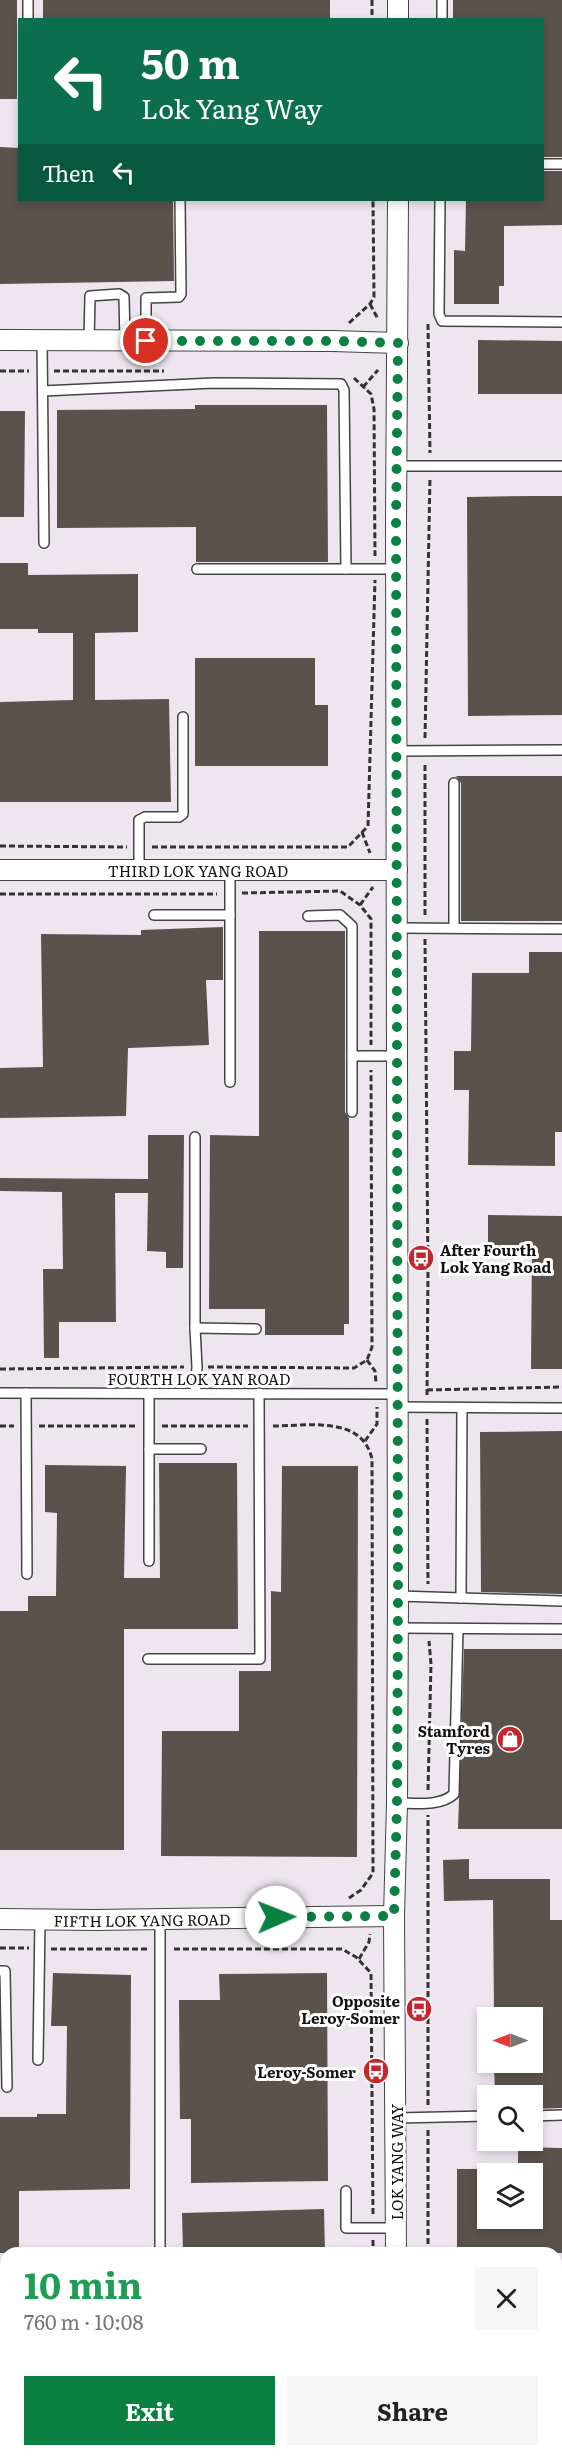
<!DOCTYPE html>
<meta charset="utf-8">
<style>
:root{--surface:#fff;--page:#f6f6f6;--text:#222;--muted:#767676;--accent:#0b8043}
body{margin:0;font-family:Literata,serif;background:var(--page);color:var(--text);height:100vh;display:flex;flex-direction:column;font-size:22px;white-space:nowrap}
*{box-sizing:border-box;margin:0}
p{font-size:20px;color:var(--muted)}
.icon{flex:none;width:33px;height:33px;fill:none;stroke:currentColor;stroke-width:2;stroke-linecap:round;stroke-linejoin:round}
.map{position:relative;flex:1;overflow:hidden}
.side{position:absolute;left:0px;top:2247px;width:562px;height:210px;display:flex;flex-direction:column;background:var(--surface);border-radius:18px 18px 0 0;box-shadow:0 3px 9px #0003}
.side>*{flex:none}
.top-card{position:absolute;left:18px;top:18px;width:526px;height:183px;border-radius:0px;box-shadow:0 3px 9px #0003;background:#0b6e4f;color:#fff;overflow:hidden}
.needle{width:39px;rotate:270deg}
.buttons{position:absolute;left:477px;top:2007px;display:grid;gap:12px}
.buttons a{display:grid;place-items:center;width:66px;height:66px;border-radius:0px;background:var(--surface);box-shadow:0 3px 9px #0003;font-size:30px}
.pin{position:absolute;display:grid;place-items:center;width:51px;height:51px;color:#fff;margin:-26px;border:3px solid #fff;border-radius:50%;box-shadow:0 2px 6px #0007}
.me{position:absolute;width:66px;margin:-33px;rotate:89deg;stroke-linejoin:round;filter:drop-shadow(0 0 4px #0008)}
.turn{display:flex;align-items:center;gap:21px;height:126px;padding:0 24px;font-size:27px}
.turn .icon{width:78px;height:78px;stroke-width:2.5}
.turn b{display:block;font-size:42px;line-height:51px}
.then{display:flex;align-items:center;height:57px;padding:0 24px;background:#0003;gap:12px;font-size:22px}
.round{display:grid;place-items:center;flex:none;width:63px;height:63px;border-radius:0px;background:var(--page)}
.summary{display:flex;align-items:center;justify-content:space-between;height:102px;padding:0 24px}
h1{font-size:36px;font-weight:700;line-height:45px;color:#1e9e55}
.button{display:flex;gap:12px;margin-top:auto;padding:12px 24px}
.button a{flex:1;height:69px;border-radius:0px;background:var(--accent);color:#fff;font-size:24px;font-weight:700;line-height:69px;text-align:center}
.button a+a{background:var(--page);color:var(--text)}
.map>svg:first-child{display:block}
.industrial{fill:#eee6ef;fill-rule:evenodd}
.building{fill:#5a524d}
.lines{fill:none;stroke-linecap:round;stroke-linejoin:round}
.lane-casing{stroke:#444;stroke-width:12}
.street-casing{stroke:#444;stroke-width:22}
.path{stroke:#333;stroke-width:3;stroke-dasharray:6 3;stroke-linecap:butt}
.lane{stroke:#fff;stroke-width:9}
.street{stroke:#fff;stroke-width:20}
.route{stroke:#0b8043;stroke-width:10;stroke-dasharray:0 18}
.labels{text-anchor:middle;dominant-baseline:central;stroke-width:6;stroke-linejoin:round;paint-order:stroke}
.street-label{font-size:15px;fill:#111;stroke:#fff}
.poi-label{font-size:15px;font-weight:bold;fill:#111;stroke:#fff;text-anchor:end}
</style>
<div class="map">
<svg width="562" height="2457" viewBox="0 0 562 2457">
<rect width="100%" height="100%" fill="#fffdf5"/>
<path class="industrial" d="M0 0H562V2457H0ZM20 20H543V200H20ZM488 2018H532V2062H488ZM488 2096H532V2140H488ZM488 2174H532V2218H488ZM6 2253H556V2451H6Z"/>
<g class="building">
<rect x="0" y="0" width="17" height="99"/>
<rect x="43" y="0" width="287" height="20"/>
<path d="M453 0H562V157H543V20H453Z"/>
<path d="M0 147 20 148V200H173L174 281 0 284Z"/>
<path d="M543 171H562V225L504 226V286H499V304H454V250L465 251 466 200H543Z"/>
<path d="M478 340 562 341V394H478Z"/>
<path d="M195 405H327L328 562H196V527L57 528V410L195 409Z"/>
<path d="M0 411H25L24 517H0Z"/>
<path d="M531 496H562V715L468 716 467 497Z"/>
<path d="M0 563H28V575L138 574V632L95 633V700L169 699 171 802H0V702L73 700V633H38V629H0Z"/>
<path d="M195 658H315V705H328V766H195Z"/>
<path d="M456 776H562V921H461V783Z"/>
<path d="M223 927V980H206L209 1045 128 1048 126 1116 0 1118V1068L43 1067 41 934 141 935V930Z"/>
<path d="M259 931H345V1112L349 1118V1324H344V1335H265V1309H209L210 1135 259 1136Z"/>
<path d="M529 952H562V1132H555V1166L468 1165 469 1090H454V1051H471L472 973H529Z"/>
<path d="M148 1135H184L183 1268H166V1252L147 1251 148 1193H115L116 1322H59V1358H44L43 1269H63L62 1192 0 1191V1178L148 1179Z"/>
<path d="M488 1215 562 1216V1369H531L532 1248H488Z"/>
<path d="M562 1431V1594L481 1592 480 1432Z"/>
<path d="M159 1463H237L238 1629H124V1850H0V1611H28V1596H56L57 1513 45 1512V1465L126 1466 124 1578H160Z"/>
<path d="M282 1466H358L357 1857 161 1856 162 1731H239V1671H271V1591L281 1592Z"/>
<path d="M464 1649H562V1829H458Z"/>
<path d="M469 1859V1879H550V1920H562V2108L532 2109V2096H495L494 2062H532V2018H494L493 1900 444 1901 443 1860Z"/>
<path d="M53 1973 131 1975 130 2189 19 2191V2253H0V2117H37V2114H66L67 2026H51Z"/>
<path d="M327 1973 328 2181 191 2183V2119H180L179 2000H220L219 1974Z"/>
<path d="M518 2147 562 2148V2253H457V2169H488V2218H532V2174H518Z"/>
<path d="M324 2209 325 2253H183L182 2213Z"/>
</g>
<g class="lines">
<defs>
<g id="lane">
<path d="M28 20V0"/>
<path d="M442 20V0"/>
<path d="M543 164H562"/>
<path d="M440 200 439 314 442 321 562 322"/>
<path d="M42 340 44 543"/>
<path d="M89 341 90 296 119 294 124 297 125 341"/>
<path d="M146 341V298L179 297 181 294 180 200"/>
<path d="M43 391 214 383 341 384 344 390 346 569"/>
<path d="M397 466H562"/>
<path d="M197 569H397"/>
<path d="M397 751 562 750"/>
<path d="M139 869V820L145 817H179L183 814V717"/>
<path d="M230 869V1082"/>
<path d="M154 915H230"/>
<path d="M308 916 340 915 352 926V1112"/>
<path d="M398 928 562 929"/>
<path d="M454 928V783"/>
<path d="M352 1056H397"/>
<path d="M195 1328 256 1329"/>
<path d="M0 1393 398 1394"/>
<path d="M26 1393 27 1574"/>
<path d="M149 1393V1561"/>
<path d="M195 1393 197 1367 195 1328V1137"/>
<path d="M398 1407 562 1408"/>
<path d="M149 1449H201"/>
<path d="M398 1596 562 1601"/>
<path d="M461 1598 462 1408"/>
<path d="M398 1628 562 1629"/>
<path d="M148 1659H260L259 1393"/>
<path d="M397 1803C415 1803 440 1807 454 1794L458 1629"/>
<path d="M0 1971H5L7 2087"/>
<path d="M38 2060 40 1919"/>
<path d="M532 2116 562 2115"/>
<path d="M396 2118 488 2116"/>
<path d="M346 2191V2228H396"/>
<path d="M160 2253V1919"/>
<path d="M47 2451V2457"/>
<path d="M160 2451V2457"/>
</g>
<g id="street">
<path d="M398 0V20"/>
<path d="M0 340 332 341 398 343"/>
<path id="s1" d="M0 870H397"/>
<path id="s2" d="M0 1919 95 1920 394 1916"/>
<path d="M396 2253 394 1916 397 1803 398 1596 396 522 398 200"/>
<path d="M396 2457 397 2451"/>
</g>
</defs>
<use href="#lane" class="lane-casing"/>
<use href="#street" class="street-casing"/>
<g class="path">
<path d="M372 0V20"/>
<path d="M370 304 378 319"/>
<path d="M349 323 370 304 374 297 373 200"/>
<path d="M428 324 430 453"/>
<path d="M0 371H29"/>
<path d="M54 371H164"/>
<path d="M354 378 371 394 374 409 375 556"/>
<path d="M363 387 378 370"/>
<path d="M425 738 430 477"/>
<path d="M362 832 370 853"/>
<path d="M0 846 127 847"/>
<path d="M152 847H348L368 826 375 580"/>
<path d="M242 893 340 891 360 905 371 919V1045"/>
<path d="M0 894H217"/>
<path d="M360 905 373 887"/>
<path d="M425 915V762"/>
<path d="M425 939 428 1270 427 1395"/>
<path d="M367 1360 375 1371 376 1383"/>
<path d="M208 1367 354 1368 367 1360 372 1347 371 1070"/>
<path d="M0 1369 184 1367"/>
<path d="M427 1390 562 1387"/>
<path d="M427 1419 428 1584"/>
<path d="M0 1426H14"/>
<path d="M39 1426H137"/>
<path d="M162 1426H248"/>
<path d="M273 1426C308 1426 362 1415 372 1459L373 1873 361 1890 349 1898"/>
<path d="M365 1441 377 1424V1407"/>
<path d="M428 1790 431 1664 429 1641"/>
<path d="M0 1948H29"/>
<path d="M51 1949H149"/>
<path d="M174 1949H342L356 1957 371 1973 373 2215"/>
<path d="M359 1959 369 1942 370 1934"/>
<path d="M428 2105V1815"/>
<path d="M428 2130V2253"/>
<path d="M373 2240V2253"/>
<path d="M431 2451 439 2457"/>
<path d="M371 2457 372 2451"/>
</g>
<use href="#lane" class="lane"/>
<use href="#street" class="street"/>
</g>
<g class="lines">
<path class="route" d="M146 341H332L398 343 396 522 398 1596 397 1803 394 1916 276 1917"/>
</g>
<defs>
<symbol id="bus-disc" viewBox="-11 -11 22 22"><circle r="9.5" fill="#c4262e" stroke="#fff"/><path d="M-5-6H5V4H4V6H2V4H-2V6H-4V4H-5ZM-3.5-4V0h7V-4ZM-3.5 1.2v1.5H-2V1.2ZM2 1.2v1.5H3.5V1.2Z" fill="#fff"/></symbol>
<symbol id="shop-disc" viewBox="-11 -11 22 22"><circle r="9.5" fill="#c4262e" stroke="#fff"/><path d="M-5-2.5h2.3a2.7 3.5 0 0 1 5.4 0H5L5.5 6h-11ZM-1.5-2.5h3a1.5 2.3 0 0 0-3 0Z" fill="#fff"/></symbol>
</defs>
<g fill-rule="evenodd">
<use href="#bus-disc" x="406" y="1243" width="30" height="30"/>
<use href="#shop-disc" x="495" y="1724" width="30" height="30"/>
<use href="#bus-disc" x="404" y="1994" width="30" height="30"/>
<use href="#bus-disc" x="361" y="2056" width="30" height="30"/>
</g>
<g class="labels">
<g class="street-label">
<text stroke="none"><textPath href="#s1" startOffset="198">THIRD LOK YANG ROAD</textPath></text>
<text x="199" y="1378">FOURTH LOK YAN ROAD</text>
<text stroke="none"><textPath href="#s2" startOffset="142">FIFTH LOK YANG ROAD</textPath></text>
<text transform="translate(396 2162) rotate(-90)">LOK YANG WAY</text>
</g>
<g class="poi-label">
<text x="440" y="1249" text-anchor="start">After Fourth<tspan x="440" dy="17">Lok Yang Road</tspan></text>
<text x="490" y="1730">Stamford<tspan x="490" dy="17">Tyres</tspan></text>
<text x="400" y="2000">Opposite<tspan x="400" dy="17">Leroy-Somer</tspan></text>
<text x="356" y="2071">Leroy-Somer</text>
</g>
</g>
</svg>
<div class="buttons">
<a><svg class="needle" viewBox="-14 -14 28 28"><path d="M0-13l5 13h-10z" fill="#e53935"/><path d="M0 13l5-13h-10z" fill="#767676"/></svg></a>
<a><svg class="icon" aria-label="search" viewBox="0 0 24 24"><circle cx="10" cy="10" r="6"/><path d="M15 15l6 6"/></svg></a>
<a><svg class="icon" aria-label="layers" viewBox="0 0 24 24"><path d="M12 4l9 5-9 5-9-5zM3 14l9 5 9-5"/></svg></a>
</div>
<div class="pin" style="left:146px;top:341px;background:#d93025"><svg class="icon" aria-label="arrive" viewBox="0 0 24 24"><path d="M6 21V4h12l-3 4 3 4H6"/></svg></div>
<svg class="me" style="left:276px;top:1917px" viewBox="-20 -20 40 40"><circle r="19" fill="#fff"/><path d="M0-13L10 11 0 6-10 11z" fill="#0b8043"/></svg>
<div class="top-card">
<div class="turn"><svg class="icon" aria-label="left" viewBox="0 0 24 24"><path d="M17 20v-9H6M10 6l-5 5 5 5"/></svg><div><b>50 m</b>Lok Yang Way</div></div>
<div class="then">Then<svg class="icon" aria-label="left" viewBox="0 0 24 24"><path d="M17 20v-9H6M10 6l-5 5 5 5"/></svg></div>
</div>
<section class="side">
<div class="summary"><div><h1>10 min</h1><p>760 m · 10:08</p></div><a class="round"><svg class="icon" aria-label="close" viewBox="0 0 24 24"><path d="M6 6l12 12M18 6L6 18"/></svg></a></div>
<div class="button"><a>Exit</a><a>Share</a></div>
</section>
</div>
